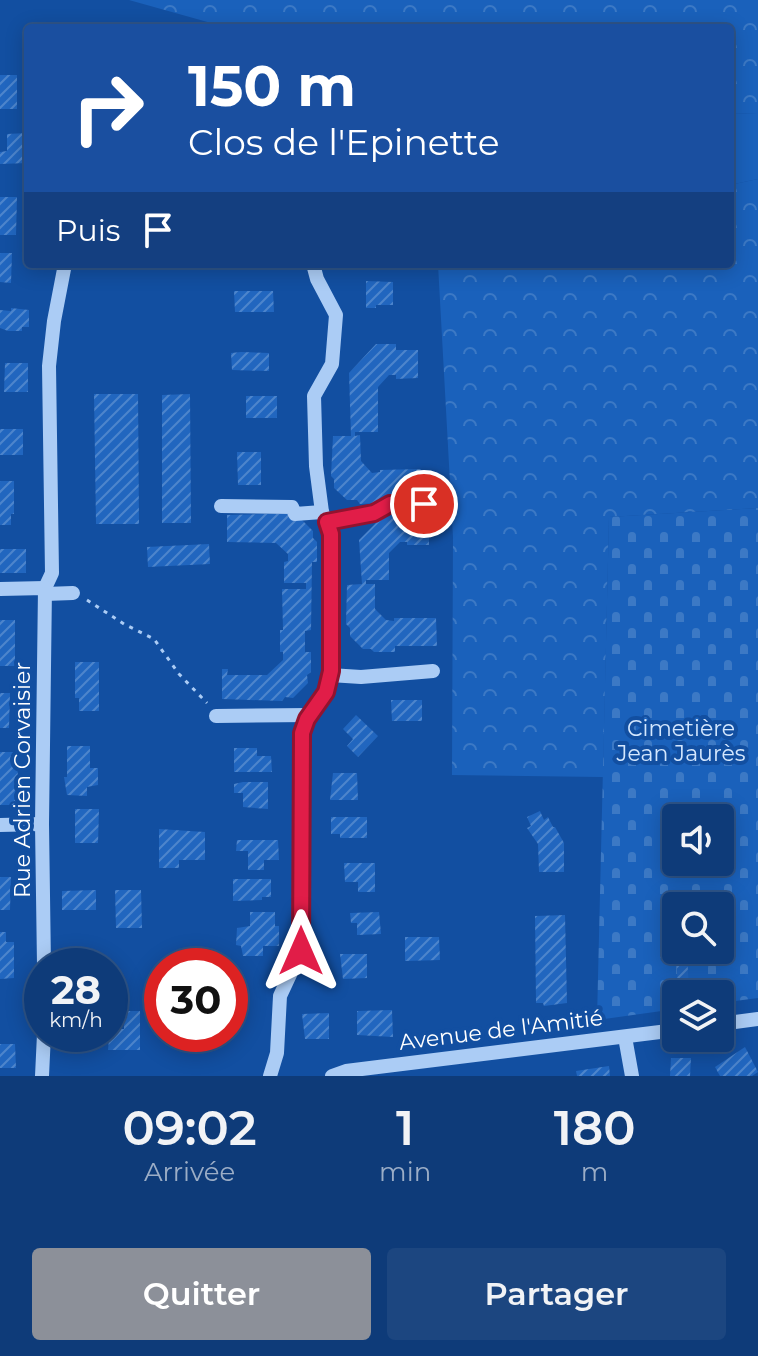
<!DOCTYPE html>
<html lang="fr">
<meta charset="utf-8">
<style>
:root{--surface:#0e3b79;--page:#1c4680;--text:#f1f3f6;--muted:#9badc6;--line:#2e558a;--accent:#8c9099}
body{margin:0;font-family:Montserrat,sans-serif;background:var(--page);color:var(--text);height:100vh;display:flex;flex-direction:column;font-size:30px;white-space:nowrap}
*{box-sizing:border-box;margin:0}
p{font-size:26px;color:var(--muted)}
.icon{flex:none;width:44px;height:44px;fill:none;stroke:currentColor;stroke-width:2;stroke-linecap:round;stroke-linejoin:round}
.map{position:relative;height:1076px;overflow:hidden}
.details{display:flex;flex-direction:column;background:var(--surface);flex:1}
.details>*{flex:none}
.guide{position:absolute;left:24px;top:24px;width:710px;height:244px;border-radius:8px;box-shadow:0 4px 20px #0003,0 0 0 2px var(--line);background:#1a4fa0;color:#fff;overflow:hidden}
.fabs{position:absolute;left:662px;top:804px;display:grid;gap:16px}
.fabs a{display:grid;place-items:center;width:72px;height:72px;border-radius:8px;background:var(--surface);box-shadow:0 4px 20px #0003,0 0 0 2px var(--line);font-size:40px}
.speed{position:absolute;left:24px;top:948px;display:flex;gap:16px;font-size:40px;font-weight:700;text-align:center}
.speed>*{display:grid;place-content:center;width:104px;height:104px;border-radius:50%;background:var(--surface);box-shadow:0 4px 20px #0003,0 0 0 2px var(--line);line-height:1}
.speed small{font-size:20px;font-weight:400}
.speed .limit{border:12px solid #d22;background:#fff;color:#111}
.pin{position:absolute;display:grid;place-items:center;width:68px;height:68px;color:#fff;margin:-34px;border:4px solid #fff;border-radius:50%;box-shadow:0 2px 8px #0007}
.me{position:absolute;width:88px;margin:-44px;rotate:0deg;stroke-linejoin:round;filter:drop-shadow(0 0 6px #0008)}
.turn{display:flex;align-items:center;gap:28px;height:168px;padding:0 32px;font-size:36px}
.turn .icon{width:104px;height:104px;stroke-width:2.5}
.turn b{display:block;font-size:56px;line-height:68px}
.then{display:flex;align-items:center;height:76px;padding:0 32px;background:#0003;gap:16px;font-size:30px}
.eta{display:flex;justify-content:space-evenly;align-items:center;height:136px;text-align:center}
.eta b{font-size:48px;font-weight:600;line-height:56px}
.button{display:flex;gap:16px;margin-top:auto;padding:16px 32px}
.button a{flex:1;height:92px;border-radius:8px;background:var(--accent);color:#fff;font-size:32px;font-weight:600;line-height:92px;text-align:center}
.button a+a{background:var(--page);color:var(--text)}
.map>svg:first-child{display:block}
.grass{fill:#1a61bb}
.forest{fill:url(#forest-crowns)}
.cemetery{fill:url(#cemetery-stones);fill-rule:evenodd}
.building{fill:url(#building-hatch)}
.lines{fill:none;stroke-linecap:round;stroke-linejoin:round}
.path{stroke:#abccf5;stroke-width:3;stroke-dasharray:4 6;stroke-linecap:butt}
.minor{stroke:#abccf5;stroke-width:14}
.route-casing{stroke:#92132f;stroke-width:20}
.route{stroke:#e11d48;stroke-width:14}
.labels{text-anchor:middle;dominant-baseline:central;stroke-width:8;stroke-linejoin:round;paint-order:stroke}
.park-label{font-size:22px;fill:#d4e7fe;stroke:#124fa1}
.street-label{font-size:22px;fill:#fff;stroke:#124fa1}
</style>
<div class="map">
<svg width="758" height="1076" viewBox="0 0 758 1076">
<defs>
<pattern id="forest-crowns" width="20" height="18" patternUnits="userSpaceOnUse" patternTransform="scale(2)"><rect width="20" height="18" fill="#1a61bb"/><path d="M2 6a3 3 0 1 1 6 0M12 15a3 3 0 1 1 6 0" fill="none" stroke="#3c79c5"/></pattern>
<pattern id="cemetery-stones" width="16" height="16" patternUnits="userSpaceOnUse" patternTransform="scale(2)"><rect width="16" height="16" fill="#1a61bb"/><path d="M2 7V4a2 2 0 0 1 4 0v3zM10 15v-3a2 2 0 0 1 4 0v3z" fill="#3c79c5"/></pattern>
<pattern id="building-hatch" width="6" height="6" patternUnits="userSpaceOnUse" patternTransform="scale(2)"><rect width="6" height="6" fill="#2166bf"/><path d="M-1 1l2-2M0 6l6-6M5 7l2-2" fill="none" stroke="#4d85cc"/></pattern>
</defs>
<rect width="100%" height="100%" fill="#124fa1"/>
<path class="grass" d="M730 113 758 114V179L730 185Z"/>
<g class="forest">
<path d="M129 0H758V114L730 113V28H229Z"/>
<path d="M758 179V508L609 517 603 777 452 775 453 537 438 264H730V185Z"/>
</g>
<path class="cemetery" d="M758 508V998L720 1003V994H676V1009L597 1020 609 517ZM676 818H720V862H676ZM676 906H720V950H676Z"/>
<g class="building">
<rect x="0" y="75" width="17" height="34"/>
<path d="M27 133 28 163 0 164V152L7 151V134Z"/>
<path d="M0 197H17L16 235H0Z"/>
<path d="M0 253H12L11 283 0 282Z"/>
<path d="M366 281 393 282V305H376V308H366Z"/>
<path d="M234 291H273L274 312H235Z"/>
<path d="M11 308 29 310V327H22V331H8L0 328V310L11 311Z"/>
<path d="M376 344H396V350H418V378L396 379V375H389L378 387V432H355V436L360 435 361 461 372 473 380 472V470L421 469 422 497 380 498 381 503 360 504 357 500H347L334 488V479L331 476 333 436H351L349 373Z"/>
<path d="M241 352 269 353V371L232 370 231 353Z"/>
<path d="M5 363H28V392H4Z"/>
<path d="M94 394H138L139 524H96Z"/>
<path d="M190 394 191 523H162V395Z"/>
<rect x="246" y="396" width="31" height="22"/>
<rect x="0" y="429" width="23" height="26"/>
<path d="M237 452H261V485H238Z"/>
<path d="M0 481H14V514H11V525H0Z"/>
<path d="M387 512H407V517H429V545H407V542H400L389 553V580H366V584H375V609L386 620 394 621V618H436L437 646H395V652H374L371 649H363L350 636V628L346 624 347 585 362 584 359 540Z"/>
<path d="M268 514H288L300 518 313 531V538L317 542V562H312L311 630 305 631V652H311V672L307 675 308 683 293 698 285 697 282 701 222 699V669H228L227 675H267L283 660V652H280V630H283L282 589H306V583H284V562L288 561V554L276 543 227 542V515Z"/>
<path d="M209 544 210 564 148 567 147 547Z"/>
<rect x="0" y="549" width="26" height="24"/>
<rect x="0" y="620" width="15" height="46"/>
<path d="M75 662H99V711H79V698H75Z"/>
<path d="M0 693H10L9 728H0Z"/>
<path d="M391 700H422V721H392Z"/>
<path d="M356 715 378 736 358 757 347 746 353 739 343 729Z"/>
<path d="M67 746H90V768H98V785L87 787V796L67 795 64 777H67Z"/>
<path d="M234 748H257V756H271L272 772H234Z"/>
<path d="M0 752H14V761H18L17 805H0Z"/>
<path d="M333 773H357L358 800H330Z"/>
<path d="M243 782H268V809L243 807V793H234V784Z"/>
<path d="M75 809H99L98 843H75Z"/>
<path d="M540 811 544 820 548 817 553 827H555L564 843V872H539L538 844 527 828 531 826 527 817Z"/>
<path d="M331 817H367V838H340V834H331Z"/>
<path d="M159 829 205 832V860H179V868H159Z"/>
<path d="M237 840H278L279 860H264V870H248V851H236Z"/>
<path d="M344 863H375V892H358V882H345Z"/>
<path d="M0 877H11L10 910H0Z"/>
<path d="M233 879H271V897H262V900L233 901Z"/>
<path d="M96 890V910H62V891Z"/>
<path d="M115 890H141L142 928H116Z"/>
<path d="M250 912H275V926H279V946H263V956H243L241 946 236 945 237 928 250 926Z"/>
<path d="M379 912 381 934 357 935V923H351L350 913Z"/>
<path d="M565 915 567 1003 544 1006 543 1003H536L535 916Z"/>
<path d="M0 932H6V942H14V978L0 979Z"/>
<path d="M405 937H439L440 960 405 961Z"/>
<path d="M676 950H687L689 994H678Z"/>
<path d="M340 954H367V978L343 979Z"/>
<path d="M172 960H210V966H173Z"/>
<path d="M392 1010 393 1037 357 1035V1011Z"/>
<path d="M124 1011H140V1050H108L110 1029H124Z"/>
<path d="M329 1013V1039H305L302 1014Z"/>
<path d="M0 1044H15L16 1068H0Z"/>
<path d="M745 1047 758 1072 752 1076H720L715 1067Z"/>
<path d="M671 1058H691L690 1076H670Z"/>
<path d="M609 1066 610 1076H577L576 1071Z"/>
</g>
<g class="lines">
<path class="path" d="M87 600 124 624 154 639 179 674 207 703"/>
<g class="minor">
<path d="M221 506 292 507 295 514 322 512"/>
<path d="M327 522 374 513 390 504H424"/>
<path d="M45 588 52 573 49 366 54 321 65 264"/>
<path d="M0 589 45 588 42 824 44 966"/>
<path d="M45 594 73 593"/>
<path d="M330 675 361 677 433 671"/>
<path d="M216 716 310 715"/>
<path d="M0 825 42 824"/>
<path d="M720 1024 758 1019"/>
<path d="M625 1037 632 1076"/>
<path d="M42 1076 44 1034"/>
<path d="M270 1076 277 1053 280 996 301 951 302 733 307 719 326 692 331 671V534L322 512 316 466 314 396 332 364 336 315 317 279 313 264"/>
<path d="M332 1076 346 1071 676 1030"/>
</g>
</g>
<g class="lines">
<defs>
<path id="route" d="M301 951 302 733 307 719 326 692 331 671V534L327 522 374 513 390 504H424"/>
</defs>
<use href="#route" class="route-casing"/>
<use href="#route" class="route"/>
</g>
<g class="labels">
<g class="park-label">
<text x="681" y="728">Cimetière<tspan x="681" dy="25">Jean Jaurès</tspan></text>
</g>
<g class="street-label">
<text transform="translate(22 780) rotate(-90)">Rue Adrien Corvaisier</text>
<text transform="translate(501 1030) rotate(-7)">Avenue de l'Amitié</text>
</g>
</g>
</svg>
<div class="fabs">
<a><svg class="icon" aria-label="sound" viewBox="0 0 24 24"><path d="M4 9h4l5-4v14l-5-4H4zM17 9q2 3 0 6"/></svg></a>
<a><svg class="icon" aria-label="search" viewBox="0 0 24 24"><circle cx="10" cy="10" r="6"/><path d="M15 15l6 6"/></svg></a>
<a><svg class="icon" aria-label="layers" viewBox="0 0 24 24"><path d="M12 4l9 5-9 5-9-5zM3 14l9 5 9-5"/></svg></a>
</div>
<div class="speed"><div>28<small>km/h</small></div><div class="limit">30</div></div>
<div class="pin" style="left:424px;top:504px;background:#d93025"><svg class="icon" aria-label="arrive" viewBox="0 0 24 24"><path d="M6 21V4h12l-3 4 3 4H6"/></svg></div>
<svg class="me" style="left:301px;top:951px" viewBox="-20 -20 40 40"><path d="M0-17L14 15 0 8-14 15z" fill="#e11d48" stroke="#fff" stroke-width="4"/></svg>
<div class="guide">
<div class="turn"><svg class="icon" aria-label="right" viewBox="0 0 24 24"><path d="M7 20v-9h11M14 6l5 5-5 5"/></svg><div><b>150 m</b>Clos de l'Epinette</div></div>
<div class="then">Puis<svg class="icon" aria-label="arrive" viewBox="0 0 24 24"><path d="M6 21V4h12l-3 4 3 4H6"/></svg></div>
</div>
</div>
<section class="details">
<div class="eta">
<div><b>09:02</b><p>Arrivée</p></div>
<div><b>1</b><p>min</p></div>
<div><b>180</b><p>m</p></div>
</div>
<div class="button"><a>Quitter</a><a>Partager</a></div>
</section>
